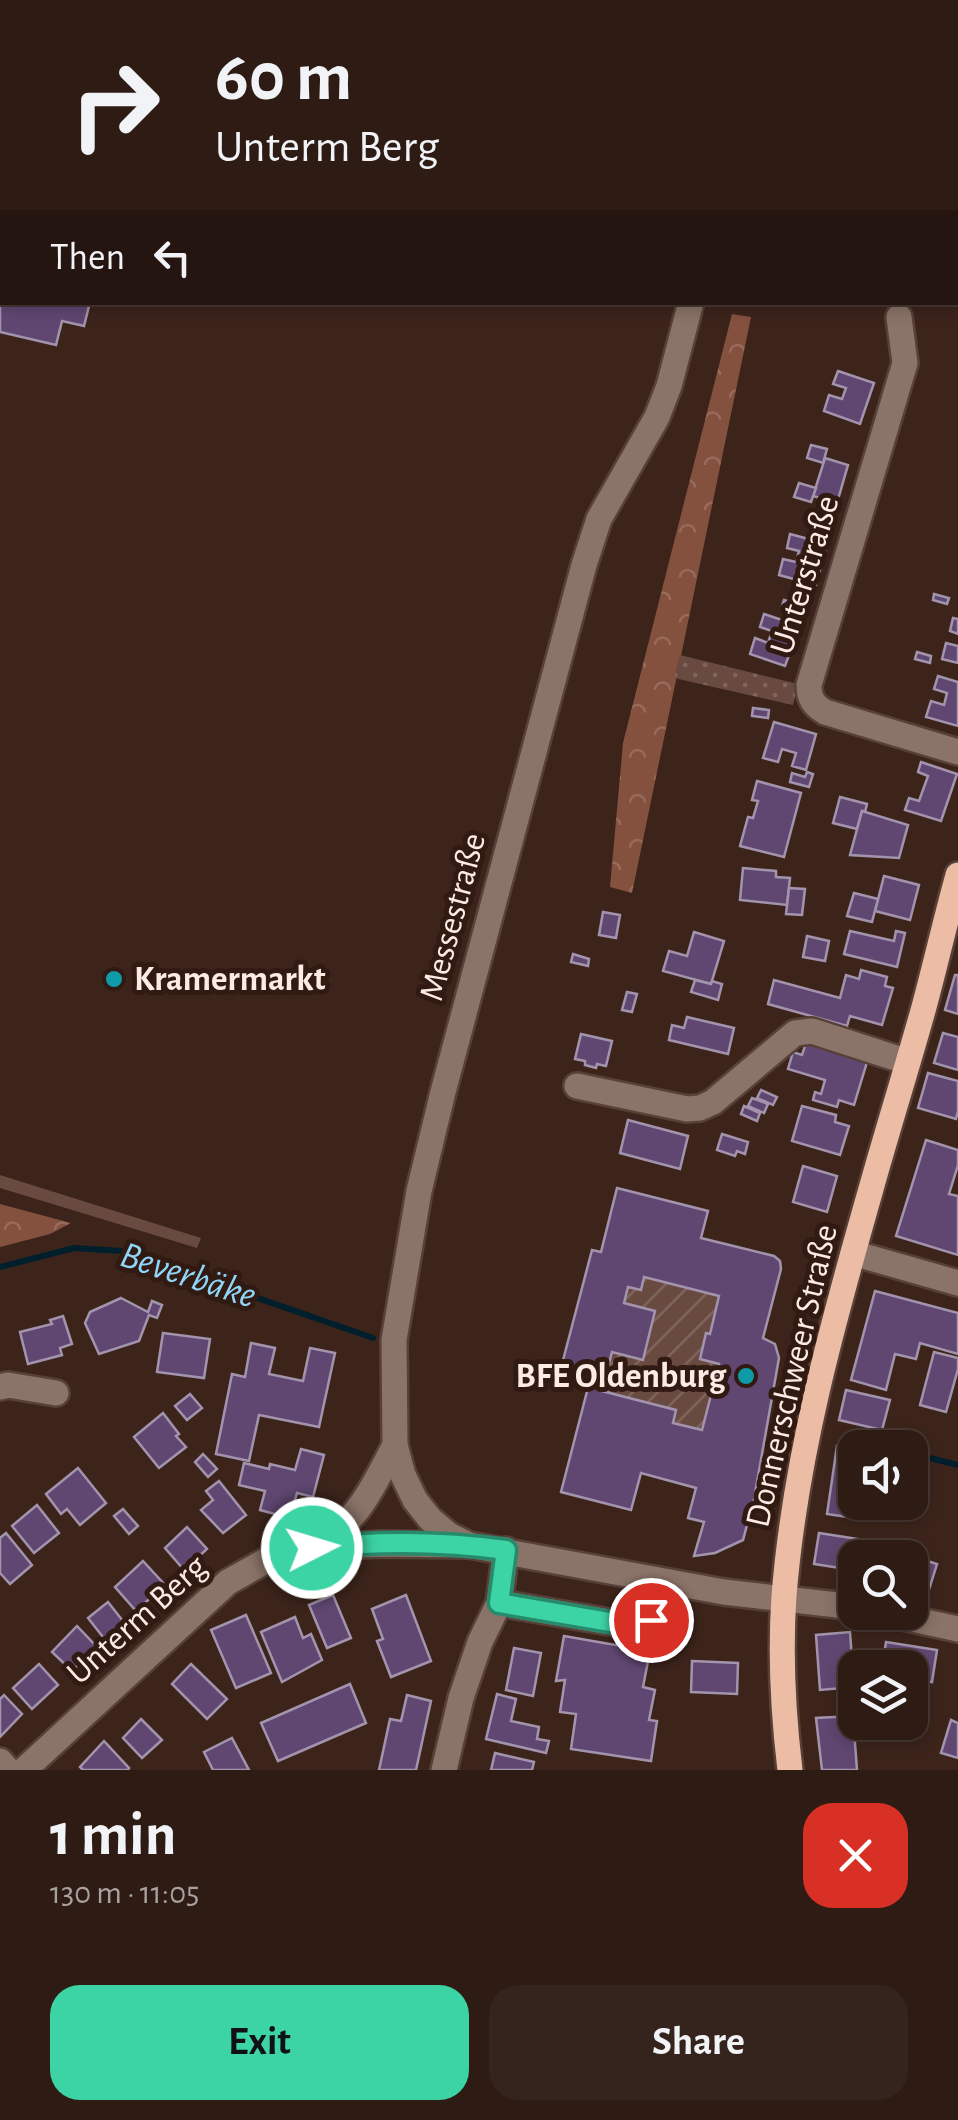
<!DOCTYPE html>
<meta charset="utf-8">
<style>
:root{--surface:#2d1b14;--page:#35241d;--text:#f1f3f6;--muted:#a7a1a0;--line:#483934;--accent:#3cd4a4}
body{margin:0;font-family:"Alegreya Sans",sans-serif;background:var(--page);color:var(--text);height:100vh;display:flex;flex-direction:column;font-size:38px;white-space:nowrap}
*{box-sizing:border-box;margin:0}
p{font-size:32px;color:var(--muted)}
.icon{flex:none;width:55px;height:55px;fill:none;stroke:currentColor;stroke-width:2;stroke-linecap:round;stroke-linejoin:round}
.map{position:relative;height:1770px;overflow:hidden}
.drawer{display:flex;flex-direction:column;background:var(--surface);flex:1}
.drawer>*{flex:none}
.guide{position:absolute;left:0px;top:0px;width:960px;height:305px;box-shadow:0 5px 15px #0003,0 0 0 2px var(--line);background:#2d1b14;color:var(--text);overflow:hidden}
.fabs{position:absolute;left:838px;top:1430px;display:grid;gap:20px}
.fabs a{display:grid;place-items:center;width:90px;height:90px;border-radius:20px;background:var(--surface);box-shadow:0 5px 15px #0003,0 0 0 2px var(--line);font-size:50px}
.pin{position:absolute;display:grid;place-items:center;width:85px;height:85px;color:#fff;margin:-42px;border:5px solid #fff;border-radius:50%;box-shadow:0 2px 10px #0007}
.me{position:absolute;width:110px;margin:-55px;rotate:85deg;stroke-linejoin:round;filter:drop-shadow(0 0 8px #0008)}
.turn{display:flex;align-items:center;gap:35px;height:210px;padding:0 50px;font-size:45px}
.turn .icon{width:130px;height:130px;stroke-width:2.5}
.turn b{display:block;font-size:70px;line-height:85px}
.then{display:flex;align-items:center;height:95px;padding:0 50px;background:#0003;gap:20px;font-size:38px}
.round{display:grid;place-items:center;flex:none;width:105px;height:105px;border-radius:30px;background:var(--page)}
.summary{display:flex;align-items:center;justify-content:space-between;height:170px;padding:0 50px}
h1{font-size:60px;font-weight:700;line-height:75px}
.cta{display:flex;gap:20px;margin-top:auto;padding:20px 50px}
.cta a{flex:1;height:115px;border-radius:30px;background:var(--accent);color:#111;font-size:40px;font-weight:700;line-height:115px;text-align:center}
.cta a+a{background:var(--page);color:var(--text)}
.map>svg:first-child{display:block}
.grass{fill:#694a40}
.forest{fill:url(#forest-crowns)}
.park{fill:url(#park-dots)}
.garden{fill:url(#garden-furrows)}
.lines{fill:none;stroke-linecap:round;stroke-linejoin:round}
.stream{stroke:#001f2d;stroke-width:6}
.building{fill:#604772;stroke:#a394ad;stroke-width:2.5;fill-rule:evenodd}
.minor-casing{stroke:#574037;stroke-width:30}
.major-casing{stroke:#574037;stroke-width:30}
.minor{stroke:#8a7368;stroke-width:25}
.major{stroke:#ecbca5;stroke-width:25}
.route-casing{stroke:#278a6b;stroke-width:25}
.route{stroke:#3cd4a4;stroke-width:18}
.culture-dot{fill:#0f9aa8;stroke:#311a12;stroke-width:4}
.labels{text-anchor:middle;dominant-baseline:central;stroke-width:10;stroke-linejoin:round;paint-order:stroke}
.street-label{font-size:35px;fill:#fcebe5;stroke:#311a12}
.poi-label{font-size:35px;font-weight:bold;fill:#fcebe5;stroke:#311a12;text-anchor:start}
.water-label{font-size:38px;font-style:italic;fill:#90d5f7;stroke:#311a12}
</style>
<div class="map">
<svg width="958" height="1770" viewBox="0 0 958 1770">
<defs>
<pattern id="forest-crowns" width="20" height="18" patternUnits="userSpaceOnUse" patternTransform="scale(2.5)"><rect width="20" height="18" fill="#85513f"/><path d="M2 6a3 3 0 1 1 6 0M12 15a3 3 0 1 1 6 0" fill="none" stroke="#976a5b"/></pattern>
<pattern id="park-dots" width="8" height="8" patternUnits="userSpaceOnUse" patternTransform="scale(2.5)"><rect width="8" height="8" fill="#694a40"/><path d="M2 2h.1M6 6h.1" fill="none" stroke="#7f645b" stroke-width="1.8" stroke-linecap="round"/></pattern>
<pattern id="garden-furrows" width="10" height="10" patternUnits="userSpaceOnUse" patternTransform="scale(2.5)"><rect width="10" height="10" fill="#694a40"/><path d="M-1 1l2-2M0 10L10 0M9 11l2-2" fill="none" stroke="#7f645b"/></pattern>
</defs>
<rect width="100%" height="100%" fill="#3c241b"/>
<path class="grass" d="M0 1175 201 1238 197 1248 0 1188Z"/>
<g class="forest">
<path d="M732 314 751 317 632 893 610 887 623 743Z"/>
<path d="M0 1204 71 1223 50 1234 0 1247Z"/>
</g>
<path class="park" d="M680 655 798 684 793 705 674 678Z"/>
<path class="garden" d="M644 1277 719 1296 710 1334H706L700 1358 719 1364 702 1430 673 1423 676 1410 602 1391 612 1352 643 1359 655 1312 624 1303 628 1287 641 1290Z"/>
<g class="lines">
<g class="stream">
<path d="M0 1267 74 1248 122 1251 373 1338"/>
<path d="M853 1438 889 1448"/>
<path d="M910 1453 958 1465"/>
</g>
</g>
<g class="building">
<path d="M0 0H137L136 2H2V302H90L84 326 62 321 56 345 0 332Z"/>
<path d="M137 0H341L352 2H136Z"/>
<path d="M447 0H674V2H446Z"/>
<path d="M838 371 874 383 860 424 824 411 829 395 842 399 846 388 833 384Z"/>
<path d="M811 445 827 449 823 463 807 458Z"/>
<path d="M825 458 848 465 837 503 813 496Z"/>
<path d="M799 483 816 488 811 502 794 497Z"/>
<path d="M790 534 827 544 816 585 779 575 783 559 796 562 799 551 787 548Z"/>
<path d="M934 594 949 598 947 604 933 600Z"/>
<path d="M784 600 798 604 797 610 782 606Z"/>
<path d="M764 614 800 626 785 666 750 654 755 638 768 643 772 631 760 627Z"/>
<path d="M953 618 958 619V634L950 631Z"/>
<path d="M946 643 958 646V663L942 659Z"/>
<path d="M917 652 931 656 930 663 915 659Z"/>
<path d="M938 676 958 682V726L926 717 931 701 944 705 947 693 934 689Z"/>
<path d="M753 708 769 710 768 718 752 716Z"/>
<path d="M774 722 816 734 806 770 792 766 796 753 782 749 778 762 763 758Z"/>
<path d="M921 762 957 774 941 821 905 810 909 798 919 801 928 776 918 772Z"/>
<path d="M807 772 813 774 809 787 790 782 792 773 805 777Z"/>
<path d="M757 781 801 793 784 857 740 846 748 817 753 818 758 801 752 800Z"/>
<path d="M840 797 867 804 865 812 862 811 857 829 833 823Z"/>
<path d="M862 811 908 825 899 858 850 855Z"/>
<path d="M743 868 776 871V877L790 878 787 905 740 900Z"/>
<path d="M884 876 919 885 910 920 875 911Z"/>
<path d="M789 888 805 889 802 915 786 914Z"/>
<path d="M854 893 878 899 872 922 847 916Z"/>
<path d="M603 912 620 915 616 938 599 935Z"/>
<path d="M850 931 894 941 896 931 905 933 897 967 844 954Z"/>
<path d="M694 932 724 941 711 984 663 971 669 951 687 956Z"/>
<path d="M807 936 829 941 825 961 803 957Z"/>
<path d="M573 954 589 959 588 966 571 962Z"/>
<path d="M861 970 887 977 885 986 893 988 882 1025 850 1016 847 1026 768 1004 774 980 840 998 846 975 859 979Z"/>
<path d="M955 975H958V1014L945 1010Z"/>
<path d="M695 980 711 984 712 981 722 984 718 1000 691 992Z"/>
<path d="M627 992 637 994 632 1012 622 1010Z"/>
<path d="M687 1017 734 1028 728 1054 669 1040 672 1025 684 1028Z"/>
<path d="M943 1033 958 1037V1070L934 1063Z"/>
<path d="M581 1034 612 1041 606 1066 597 1064 596 1068 585 1065V1061L575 1059Z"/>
<path d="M806 1043 867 1062 854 1105 839 1100 837 1107 813 1100 815 1092 821 1094 825 1080 788 1069 793 1052 802 1055Z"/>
<path d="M928 1073 958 1081V1111L956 1119 918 1108Z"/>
<path d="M761 1090 777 1097 773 1105 757 1098Z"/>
<path d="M752 1098 768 1104 764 1113 748 1106Z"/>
<path d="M744 1106 760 1113 757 1121 741 1114Z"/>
<path d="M802 1106 836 1115 835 1122 849 1126 840 1155 792 1141Z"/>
<path d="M628 1120 688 1136 680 1169 620 1153Z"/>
<path d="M722 1134 748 1142 745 1154 737 1151 735 1156 717 1150Z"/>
<path d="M926 1140 958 1150V1165L949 1194 958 1196V1255L896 1236Z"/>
<path d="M803 1166 837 1176 827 1212 793 1202Z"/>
<path d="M617 1188 708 1211 701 1238 774 1256 780 1261 781 1269 763 1338 775 1344 779 1358 754 1499 743 1540 715 1553 694 1556 704 1522 688 1518 696 1488 641 1473 631 1510 561 1492 592 1372 562 1364 592 1250 601 1252ZM644 1277 719 1296 710 1334 706 1333 700 1359 719 1364 702 1430 673 1423 676 1410 602 1391 612 1352 643 1360 655 1311 624 1303 628 1287 641 1290Z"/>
<path d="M875 1291 958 1313V1354L920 1343 916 1359 895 1354 886 1390 851 1380Z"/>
<path d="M121 1298 148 1312 152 1301 162 1305 157 1318 149 1315 139 1341 99 1354 85 1323 90 1312Z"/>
<path d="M63 1316 72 1344 60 1348 62 1355 28 1364 20 1332 52 1324 50 1320Z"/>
<path d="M163 1333 210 1339 204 1378 157 1372Z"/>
<path d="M251 1343 275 1348 269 1374 303 1381 310 1348 335 1353 319 1427 259 1415 249 1461 216 1454 232 1374 245 1377Z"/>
<path d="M934 1352 958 1358V1369L946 1412 920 1405Z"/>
<path d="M846 1390 890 1400 882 1430 839 1420Z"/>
<path d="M190 1394 202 1408 187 1420 175 1406Z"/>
<path d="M163 1413 179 1434 176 1436 186 1447 159 1468 134 1437Z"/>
<path d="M837 1446 855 1449V1502H901L899 1516 862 1510 861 1519 827 1514Z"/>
<path d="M301 1449 324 1455 313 1497 297 1493 290 1518 260 1510 265 1491 239 1485 244 1463 269 1469 270 1464 295 1470Z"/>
<path d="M203 1454 217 1469 208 1477 195 1462Z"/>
<path d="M78 1468 106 1503 80 1525 67 1509 61 1514 46 1494Z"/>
<path d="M219 1481 246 1515 223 1533 201 1510 213 1500 206 1491Z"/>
<path d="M37 1505 59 1533 34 1553 12 1526Z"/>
<path d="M123 1509 138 1526 129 1534 114 1516Z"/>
<path d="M187 1527 207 1549 184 1570 165 1548Z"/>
<path d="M6 1533 32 1565 10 1584 0 1573V1538Z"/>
<path d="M819 1533 858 1539 853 1570 814 1564Z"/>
<path d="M897 1551 937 1564 927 1596 910 1590V1558H895Z"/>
<path d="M143 1561 165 1585 136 1611 115 1587Z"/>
<path d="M333 1595 351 1638 327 1648 309 1605Z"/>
<path d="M406 1595 431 1661 391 1677 377 1641 383 1639 372 1609Z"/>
<path d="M108 1602 130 1630 110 1646 88 1618Z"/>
<path d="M246 1615 271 1673 236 1688 211 1630Z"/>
<path d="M295 1617 303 1638 311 1634 322 1660 282 1682 261 1632Z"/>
<path d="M77 1626 96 1646 72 1671 52 1652Z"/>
<path d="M850 1632 854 1687 820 1690 816 1635Z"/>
<path d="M564 1636 650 1651 643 1687 655 1690 649 1720 657 1721 651 1761 571 1749 576 1714 560 1712 565 1680 556 1681Z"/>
<path d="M886 1642 937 1650 932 1682 910 1679V1668H882Z"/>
<path d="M514 1648 541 1653 533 1696 506 1690Z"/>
<path d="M692 1661 738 1663 737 1694 691 1692Z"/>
<path d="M39 1664 58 1685 32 1709 13 1688Z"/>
<path d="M191 1664 227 1699 207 1719 172 1684Z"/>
<path d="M350 1684 366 1723 278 1761 261 1723Z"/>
<path d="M497 1694 516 1699 511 1721 539 1727 537 1739 549 1741 546 1753 486 1739Z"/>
<path d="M4 1695 22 1714 0 1737V1699Z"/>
<path d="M407 1695 431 1701 416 1770H379L390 1719 401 1721Z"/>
<path d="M853 1716 857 1770H822L816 1718Z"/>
<path d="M141 1719 162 1740 142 1758 123 1738Z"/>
<path d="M951 1720 958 1723V1758L941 1753Z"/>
<path d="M232 1738 249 1770H213L204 1752Z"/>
<path d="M104 1741 129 1768 128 1770H83L80 1767Z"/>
<path d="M495 1753 534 1762 532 1770H491Z"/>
</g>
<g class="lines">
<defs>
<g id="minor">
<path d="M899 317 905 363 809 685C809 698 813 705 825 712L958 752"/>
<path d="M577 1086 687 1109 700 1108 713 1102 795 1033 812 1031 908 1062"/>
<path d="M853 1253 958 1283"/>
<path d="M0 1387 8 1385 56 1393"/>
<path d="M317 1545C360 1519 372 1488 395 1445"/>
<path d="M469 1545 449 1535 430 1519 415 1500 403 1475 395 1445 394 1340 419 1191 443 1092 584 565 599 519 657 417 669 386 691 302"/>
<path d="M499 1603 627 1625 651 1619 665 1600 671 1583"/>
<path d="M880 1612 958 1629"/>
<path d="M0 1761 8 1770"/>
<path d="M24 1770 228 1582 269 1559 312 1548 379 1544 469 1545 724 1592 855 1607"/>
<path d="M444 1770 461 1698 480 1642 499 1603 506 1550"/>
</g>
<path id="major" d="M790 1770C783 1712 780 1654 784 1596 795 1457 833 1322 871 1189 888 1128 907 1068 924 1007 936 963 946 918 958 875"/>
</defs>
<use href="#minor" class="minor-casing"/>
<use href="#major" class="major-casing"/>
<use href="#minor" class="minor"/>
<use href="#major" class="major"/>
</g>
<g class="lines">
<defs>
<path id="route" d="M312 1548C376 1541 442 1541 506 1550L499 1603 627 1625 651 1620"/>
</defs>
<use href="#route" class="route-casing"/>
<use href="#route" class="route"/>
</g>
<g class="culture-dot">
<circle cx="114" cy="979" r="10"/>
<circle cx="746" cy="1376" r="10"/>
</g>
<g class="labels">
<g class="street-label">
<text transform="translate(805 575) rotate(-73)">Unterstraße</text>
<text transform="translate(453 917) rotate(-75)">Messestraße</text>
<text transform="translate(792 1376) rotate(-77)">Donnerschweer Straße</text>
<text transform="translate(137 1620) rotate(-42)">Unterm Berg</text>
</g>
<g class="poi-label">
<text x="134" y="979">Kramermarkt</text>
<text x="726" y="1376" text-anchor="end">BFE Oldenburg</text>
</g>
<g class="water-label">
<text transform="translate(188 1276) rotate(18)">Beverbäke</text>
</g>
</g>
</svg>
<div class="fabs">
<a><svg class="icon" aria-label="sound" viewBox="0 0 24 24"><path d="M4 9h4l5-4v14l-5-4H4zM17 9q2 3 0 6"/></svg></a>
<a><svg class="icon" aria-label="search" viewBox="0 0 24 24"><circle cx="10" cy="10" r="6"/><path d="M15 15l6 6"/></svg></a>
<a><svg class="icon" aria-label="layers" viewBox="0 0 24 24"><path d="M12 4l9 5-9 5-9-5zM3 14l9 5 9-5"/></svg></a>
</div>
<div class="pin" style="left:651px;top:1620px;background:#d93025"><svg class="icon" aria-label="arrive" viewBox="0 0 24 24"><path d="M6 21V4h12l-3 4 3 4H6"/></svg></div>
<svg class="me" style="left:312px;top:1548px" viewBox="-20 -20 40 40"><circle r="17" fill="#3cd4a4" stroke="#fff" stroke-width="3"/><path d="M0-11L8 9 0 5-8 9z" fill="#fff"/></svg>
<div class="guide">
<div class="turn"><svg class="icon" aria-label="right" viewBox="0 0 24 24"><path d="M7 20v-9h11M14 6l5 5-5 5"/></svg><div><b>60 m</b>Unterm Berg</div></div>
<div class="then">Then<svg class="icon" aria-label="left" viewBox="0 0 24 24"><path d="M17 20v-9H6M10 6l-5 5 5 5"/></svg></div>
</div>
</div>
<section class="drawer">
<div class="summary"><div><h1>1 min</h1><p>130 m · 11:05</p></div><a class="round" style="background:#d93025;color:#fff"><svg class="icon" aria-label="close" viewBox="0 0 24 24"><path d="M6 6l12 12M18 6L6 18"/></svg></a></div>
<div class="cta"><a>Exit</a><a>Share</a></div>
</section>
